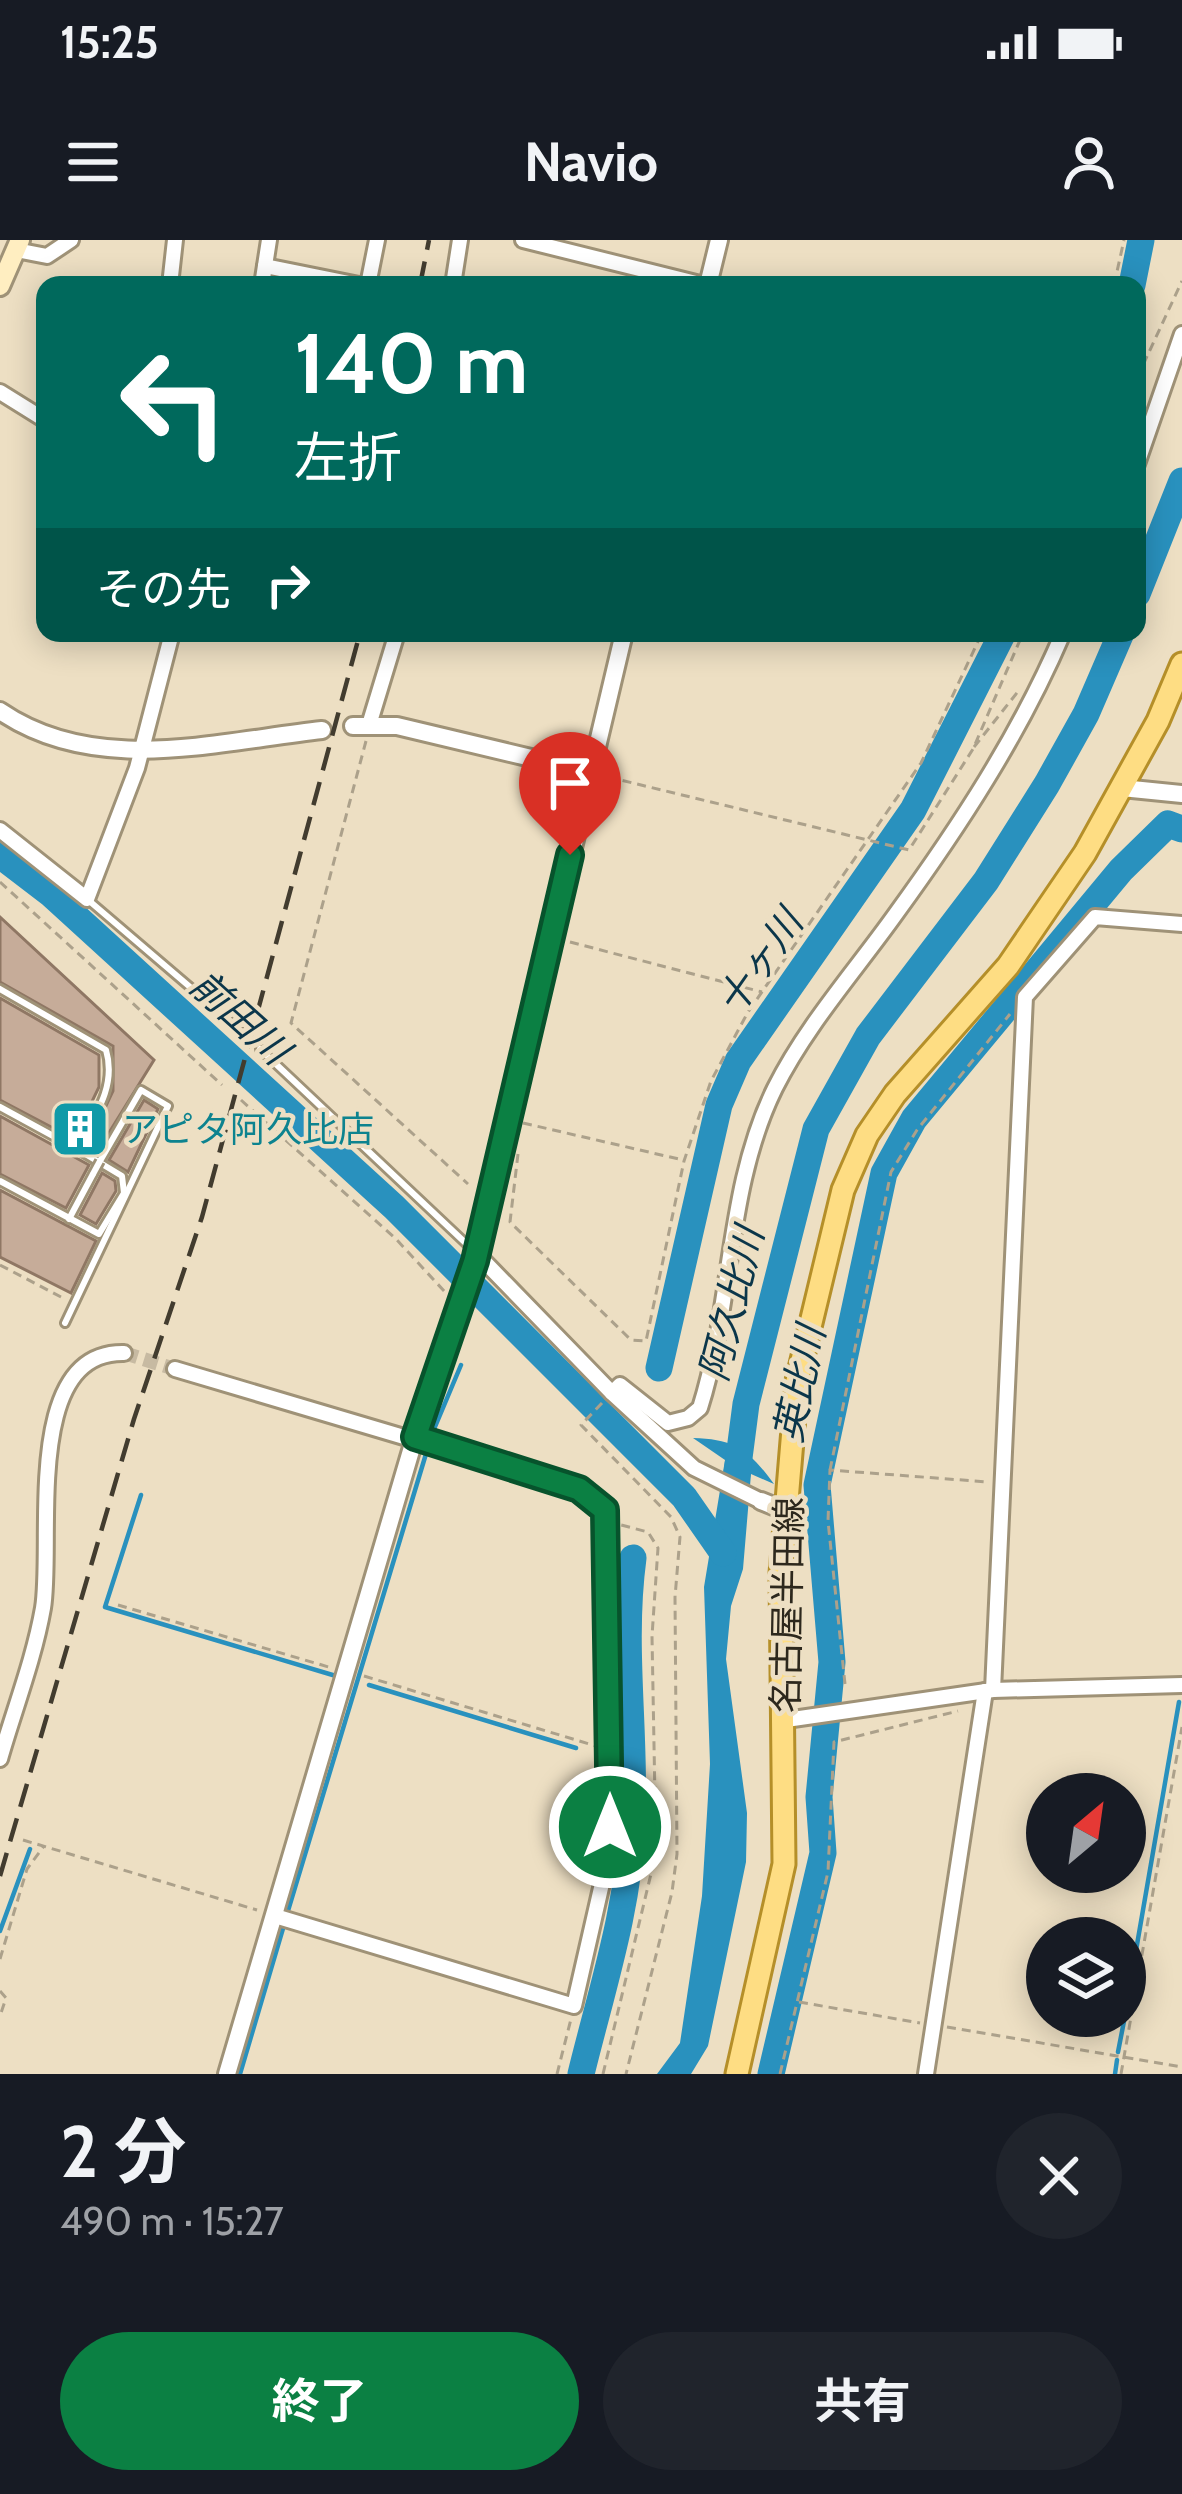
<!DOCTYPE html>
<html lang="ja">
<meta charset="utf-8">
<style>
:root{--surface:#171b24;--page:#20242c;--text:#f1f3f6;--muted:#9ea1a6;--accent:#0b8043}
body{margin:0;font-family:Cabin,"Noto Sans JP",sans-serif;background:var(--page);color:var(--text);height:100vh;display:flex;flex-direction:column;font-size:45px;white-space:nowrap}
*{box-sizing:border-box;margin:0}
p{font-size:39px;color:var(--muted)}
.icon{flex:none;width:66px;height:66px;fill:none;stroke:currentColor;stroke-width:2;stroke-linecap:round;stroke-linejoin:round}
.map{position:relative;height:1834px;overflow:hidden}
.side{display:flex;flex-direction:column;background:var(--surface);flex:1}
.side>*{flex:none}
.top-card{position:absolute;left:36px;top:36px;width:1110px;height:366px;border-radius:24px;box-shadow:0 6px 30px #0003;background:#00695c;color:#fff;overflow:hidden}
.needle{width:78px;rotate:29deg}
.buttons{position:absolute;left:1026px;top:1533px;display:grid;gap:24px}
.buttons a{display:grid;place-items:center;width:120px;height:120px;border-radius:50%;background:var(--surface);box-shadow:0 6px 30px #0003;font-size:60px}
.pin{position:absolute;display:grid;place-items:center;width:102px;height:102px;color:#fff;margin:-123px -51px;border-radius:50% 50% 50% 0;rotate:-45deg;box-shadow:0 0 12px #0007}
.pin .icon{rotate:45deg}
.me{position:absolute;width:132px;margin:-66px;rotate:0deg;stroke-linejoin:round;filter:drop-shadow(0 0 9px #0008)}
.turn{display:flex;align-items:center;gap:42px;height:252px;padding:0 60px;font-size:54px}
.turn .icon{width:156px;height:156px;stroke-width:2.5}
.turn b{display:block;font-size:84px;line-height:102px}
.then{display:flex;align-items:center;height:114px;padding:0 60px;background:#0003;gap:24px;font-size:45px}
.round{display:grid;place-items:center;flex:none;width:126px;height:126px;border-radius:63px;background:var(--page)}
.overview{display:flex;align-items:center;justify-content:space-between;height:204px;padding:0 60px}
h1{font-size:72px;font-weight:700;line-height:90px}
.button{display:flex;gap:24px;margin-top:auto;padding:24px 60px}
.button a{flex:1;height:138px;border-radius:72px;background:var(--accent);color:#fff;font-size:48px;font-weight:700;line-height:138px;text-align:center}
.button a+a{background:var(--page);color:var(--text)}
.status{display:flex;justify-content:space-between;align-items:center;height:84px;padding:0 60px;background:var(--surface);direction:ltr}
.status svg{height:33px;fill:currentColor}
header{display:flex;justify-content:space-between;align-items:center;height:156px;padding:0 60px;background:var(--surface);font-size:54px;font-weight:700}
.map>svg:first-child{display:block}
.water{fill:#2991be}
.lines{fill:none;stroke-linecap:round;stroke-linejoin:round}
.stream{stroke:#2991be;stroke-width:4.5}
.river{stroke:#2991be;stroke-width:27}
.building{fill:#c6ac99;stroke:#8f7764;stroke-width:3}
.minor-tunnel{stroke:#c7baa2;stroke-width:14;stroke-dasharray:14 7;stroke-linecap:butt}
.service-casing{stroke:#9f9277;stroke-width:12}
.minor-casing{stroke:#9f9277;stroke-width:20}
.tertiary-casing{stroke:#9f9277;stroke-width:22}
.secondary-casing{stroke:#9f9277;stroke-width:24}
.primary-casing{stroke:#b58f29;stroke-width:27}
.path{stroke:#aca18b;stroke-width:3;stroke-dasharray:9 6;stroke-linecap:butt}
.service{stroke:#fff;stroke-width:6}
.minor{stroke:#fff;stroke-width:14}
.tertiary{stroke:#fff;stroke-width:16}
.secondary{stroke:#ffeec1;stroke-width:18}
.primary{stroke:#fedd83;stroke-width:21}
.rail{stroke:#423c2f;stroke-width:4.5;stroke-dasharray:24 12;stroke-linecap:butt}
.service-bridge-casing{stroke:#9f9277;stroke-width:12;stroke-linecap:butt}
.service-bridge{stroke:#fff;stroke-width:6}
.route-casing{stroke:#07532c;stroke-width:30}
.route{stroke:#0b8043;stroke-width:21}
.labels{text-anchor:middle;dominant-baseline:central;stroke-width:9;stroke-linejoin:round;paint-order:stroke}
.culture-label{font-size:36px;fill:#0d838f;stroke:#eddfc3;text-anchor:start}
.street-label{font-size:36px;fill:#2d281d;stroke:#eddfc3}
.water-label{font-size:39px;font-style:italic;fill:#0b364a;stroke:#eddfc3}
</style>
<div class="status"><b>15:25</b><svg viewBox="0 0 49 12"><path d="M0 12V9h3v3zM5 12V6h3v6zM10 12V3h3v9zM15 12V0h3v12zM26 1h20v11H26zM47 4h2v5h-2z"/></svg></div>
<header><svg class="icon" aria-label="menu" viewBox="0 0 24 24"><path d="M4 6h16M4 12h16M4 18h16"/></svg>Navio<svg class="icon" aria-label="person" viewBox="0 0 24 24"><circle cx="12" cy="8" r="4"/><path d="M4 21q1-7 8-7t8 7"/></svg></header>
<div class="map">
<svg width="1182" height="1834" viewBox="0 0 1182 1834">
<rect width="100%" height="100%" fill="#eddfc3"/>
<path class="water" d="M693 1198C735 1199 749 1210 774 1244L751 1234 743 1329 731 1366 726 1419 747 1573 746 1622 708 1806 691 1834H657L680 1803 702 1656 710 1524 704 1347 725 1220Z"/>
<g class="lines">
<g class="stream">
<path d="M141 1255 105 1367 336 1436"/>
<path d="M369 1445 576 1508"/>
<path d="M287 1674 432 1194 461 1125"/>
<path d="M0 1691 30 1609"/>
<path d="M1125 1774 1179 1462"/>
<path d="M1118 1812 1125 1776"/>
<path d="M240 1834 284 1685"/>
<path d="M1115 1834 1117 1820"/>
</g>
<g class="river">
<path d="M1132 45 1141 0"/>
<path d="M1137 354 1182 241"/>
<path d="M0 615 51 654 394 967 684 1257 723 1313"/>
<path d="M659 1128 719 865 738 821 913 570 1003 393"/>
<path d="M736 1241 746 1164 816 889 868 796 986 641 1047 544 1086 474 1121 393"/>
<path d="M581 1834C601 1752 629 1668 632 1583 636 1494 621 1407 633 1318"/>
<path d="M771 1834 823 1613 819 1557 832 1422 817 1245 884 933 914 879 1121 630 1168 584 1182 589"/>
</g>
</g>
<g class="building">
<path d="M0 677 154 820 97 912 87 906 113 851V806L0 742Z"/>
<path d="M0 758 99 815V847L74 899 0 860Z"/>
<path d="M144 860 158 869 128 932 109 920Z"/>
<path d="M0 876 89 925 66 968 0 934Z"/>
<path d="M102 933 115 941 116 951 96 984 80 975Z"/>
<path d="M0 950 96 1001 71 1053 0 1017Z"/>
</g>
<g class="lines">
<path class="minor-tunnel" d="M124 1113 175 1129"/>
<defs>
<g id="service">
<path d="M87 659 238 788"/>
<path d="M0 749 106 810C117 847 94 877 77 909L122 936 124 953 99 994 0 941"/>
<path d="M260 809 474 1011"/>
<path d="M0 867 77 909"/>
<path d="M69 979 93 934"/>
<path d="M65 1083 168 866 141 850 100 921"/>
</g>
<g id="minor">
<path d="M523 0 704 45"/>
<path d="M16 10 47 16 71 0"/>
<path d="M265 26 359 45"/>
<path d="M170 45 175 0"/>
<path d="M262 45 269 0"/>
<path d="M368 45 377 0"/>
<path d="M453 45 460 0"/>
<path d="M0 152 45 180"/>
<path d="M1137 224 1182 94"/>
<path d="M369 485 397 393"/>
<path d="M0 590 87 659 137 528 172 393"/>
<path d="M477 1014 612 1153 694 1228 761 1261"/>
<path d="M175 1129 579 1249 605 1270 609 1287V1587L606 1626 574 1766 275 1676"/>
<path d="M612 1153 620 1145 668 1183 688 1178 700 1168C733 1064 726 947 775 848 806 786 855 731 895 675 959 587 1020 494 1063 393"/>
<path d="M993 1450 1025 757 1095 677 1182 684"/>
<path d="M786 1480 993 1450 1182 1445"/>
<path d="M0 1519C14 1470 34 1419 43 1368 54 1302 21 1111 124 1113"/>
<path d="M926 1834 985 1451"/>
</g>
<g id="tertiary">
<path d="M708 45 719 0"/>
<path d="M0 471C95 536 215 502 322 490"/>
<path d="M353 486H397L590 532"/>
<path d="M1122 548 1182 554"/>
<path d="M761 1261 786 1271"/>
<path d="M227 1834 415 1197 475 1021 624 393"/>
</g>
<path id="secondary" d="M0 46 20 0"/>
<path id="primary" d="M737 1834 784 1624 781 1333 797 1141 843 950 867 895 895 854 1008 726 1085 613 1158 481 1182 424"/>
</defs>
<use href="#service" class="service-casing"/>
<use href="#minor" class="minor-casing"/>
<use href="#tertiary" class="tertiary-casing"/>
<use href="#secondary" class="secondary-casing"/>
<use href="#primary" class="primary-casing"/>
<g class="path">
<path d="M1114 45 1124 0"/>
<path d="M1137 138 1182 41"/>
<path d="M366 501 291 783 468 944"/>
<path d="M974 507 1020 449"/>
<path d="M608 537 909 610 973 509 1023 393"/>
<path d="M0 642 222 845"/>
<path d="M570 702 762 752"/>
<path d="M241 860 396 999 445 1052"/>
<path d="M523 883 683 920"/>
<path d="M518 914 510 982 631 1100 646 1101 684 921 711 841 748 772 921 523 982 393"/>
<path d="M0 1025 61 1057"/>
<path d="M602 1163 581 1185 671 1277 680 1297 675 1357 677 1614 672 1652 626 1834"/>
<path d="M830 1230 891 932 917 890 1010 774"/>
<path d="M118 1365 332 1428"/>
<path d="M364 1436 596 1506"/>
<path d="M845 1444 828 1281 830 1230 988 1242"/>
<path d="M23 1600 257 1670"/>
<path d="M0 1719 27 1629 44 1606"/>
<path d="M0 1751 6 1758 0 1776"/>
<path d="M799 1762 920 1783"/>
<path d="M947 1787 1182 1827"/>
<path d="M557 1834 571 1779"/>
<path d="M603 1834 656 1613 652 1396 658 1308 648 1292 621 1285"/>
<path d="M780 1834 828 1632 834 1502 958 1471"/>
<path d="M1121 1834 1182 1487"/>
</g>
<use href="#service" class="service"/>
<use href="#minor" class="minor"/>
<use href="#tertiary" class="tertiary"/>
<use href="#secondary" class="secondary"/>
<use href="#primary" class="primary"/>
<g class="rail">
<path d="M420 45 429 0"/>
<path d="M0 1636 134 1179 202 977 360 393"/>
</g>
<defs>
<path id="service-bridge" d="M93 934 100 921"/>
</defs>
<use href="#service-bridge" class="service-bridge-casing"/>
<use href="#service-bridge" class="service-bridge"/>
</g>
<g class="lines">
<defs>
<path id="route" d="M570 615 475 1021 415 1197 579 1249 605 1270 610 1587"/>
</defs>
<use href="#route" class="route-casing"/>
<use href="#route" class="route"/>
</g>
<defs>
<symbol id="building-square" viewBox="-11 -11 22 22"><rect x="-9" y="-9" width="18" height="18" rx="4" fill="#0f9aa8" stroke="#eddfc3"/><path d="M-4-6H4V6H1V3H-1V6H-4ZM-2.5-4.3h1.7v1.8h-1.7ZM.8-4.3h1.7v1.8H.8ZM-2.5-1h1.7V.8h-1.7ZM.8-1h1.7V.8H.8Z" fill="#fff"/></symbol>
</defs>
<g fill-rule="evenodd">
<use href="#building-square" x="47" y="856" width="66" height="66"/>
</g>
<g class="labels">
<g class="culture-label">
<text x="122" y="889">アピタ阿久比店</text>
</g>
<g class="street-label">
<text transform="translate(787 1365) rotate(-89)">名古屋半田線</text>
</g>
<g class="water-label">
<text transform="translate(759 722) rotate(-55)">十ヶ川</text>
<text transform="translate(240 777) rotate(42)">前田川</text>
<text transform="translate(731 1064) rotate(-76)">阿久比川</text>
<text transform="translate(799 1144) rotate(-78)">英比川</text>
</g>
</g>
</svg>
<div class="buttons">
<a><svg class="needle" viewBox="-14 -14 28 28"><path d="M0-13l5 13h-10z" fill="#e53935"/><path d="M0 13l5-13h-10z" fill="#9ea1a6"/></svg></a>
<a><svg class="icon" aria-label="layers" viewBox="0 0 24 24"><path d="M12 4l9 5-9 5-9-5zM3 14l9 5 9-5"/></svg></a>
</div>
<div class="pin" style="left:570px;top:615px;background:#d93025"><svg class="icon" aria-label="arrive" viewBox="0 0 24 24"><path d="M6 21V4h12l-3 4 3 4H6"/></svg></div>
<svg class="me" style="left:610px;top:1587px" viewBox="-20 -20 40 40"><circle r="17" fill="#0b8043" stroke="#fff" stroke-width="3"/><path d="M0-11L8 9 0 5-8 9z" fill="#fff"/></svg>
<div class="top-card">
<div class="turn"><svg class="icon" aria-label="left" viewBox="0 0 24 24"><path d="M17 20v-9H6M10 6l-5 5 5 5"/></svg><div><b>140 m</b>左折</div></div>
<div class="then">その先<svg class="icon" aria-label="right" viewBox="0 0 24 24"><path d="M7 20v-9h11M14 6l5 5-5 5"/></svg></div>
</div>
</div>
<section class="side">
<div class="overview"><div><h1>2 分</h1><p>490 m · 15:27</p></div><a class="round"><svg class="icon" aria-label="close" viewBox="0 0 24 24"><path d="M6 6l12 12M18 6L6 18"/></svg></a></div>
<div class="button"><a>終了</a><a>共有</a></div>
</section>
